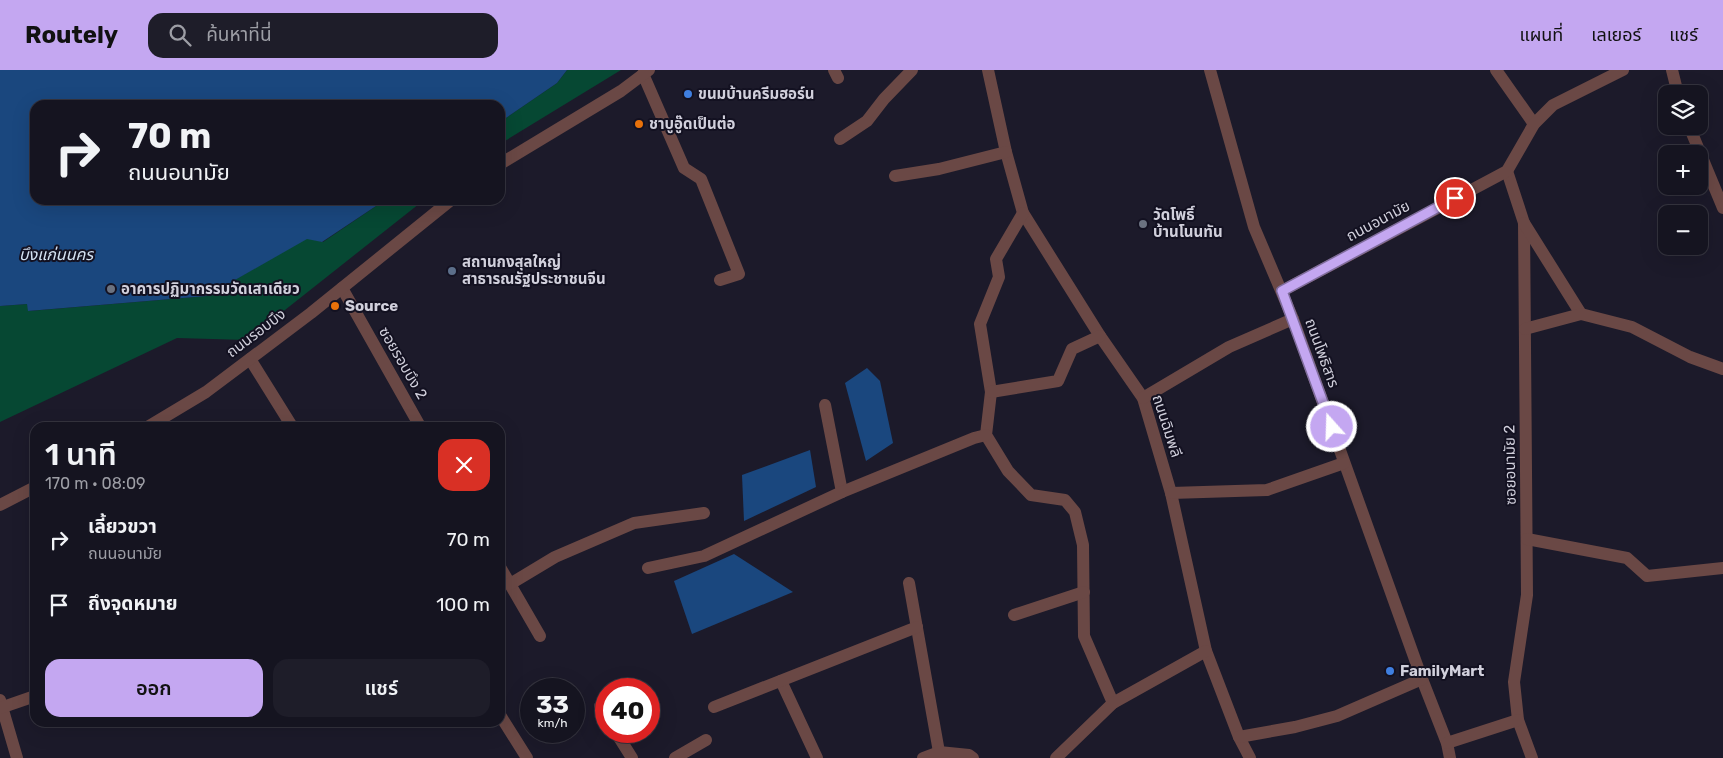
<!DOCTYPE html>
<html lang="th">
<meta charset="utf-8">
<style>
:root{--surface:#151420;--page:#1e1d29;--text:#f1f3f6;--muted:#9d9ea5;--line:#34333e;--accent:#c4a7f1}
body{margin:0;font-family:Rubik,"Noto Sans Thai",sans-serif;background:var(--page);color:var(--text);height:100vh;display:flex;flex-direction:column;font-size:19px;white-space:nowrap}
*{box-sizing:border-box;margin:0}
p{font-size:16px;color:var(--muted)}
.icon{flex:none;width:28px;height:28px;fill:none;stroke:currentColor;stroke-width:2;stroke-linecap:round;stroke-linejoin:round}
.map{position:relative;flex:1;overflow:hidden}
.details{position:absolute;left:30px;top:352px;width:475px;height:305px;display:flex;flex-direction:column;background:var(--surface);border-radius:15px;box-shadow:0 5px 20px #0002,0 0 0 1px var(--line)}
.details>*{flex:none}
.banner{position:absolute;left:30px;top:30px;width:475px;height:105px;border-radius:15px;box-shadow:0 5px 20px #0002,0 0 0 1px var(--line);background:#151420;color:var(--text);overflow:hidden}
.tools{position:absolute;left:1658px;top:15px;display:grid;gap:10px}
.tools a{display:grid;place-items:center;width:50px;height:50px;border-radius:10px;background:var(--surface);box-shadow:0 5px 20px #0002,0 0 0 1px var(--line);font-size:25px}
.speed{position:absolute;left:520px;top:608px;display:flex;gap:10px;font-size:25px;font-weight:700;text-align:center}
.speed>*{display:grid;place-content:center;width:65px;height:65px;border-radius:50%;background:var(--surface);box-shadow:0 5px 20px #0002,0 0 0 1px var(--line);line-height:1}
.speed small{font-size:12px;font-weight:400}
.speed .limit{border:8px solid #d22;background:#fff;color:#111}
.pin{position:absolute;display:grid;place-items:center;width:42px;height:42px;color:#fff;margin:-21px;border:2px solid #fff;border-radius:50%;box-shadow:0 1px 5px #0007}
.me{position:absolute;width:55px;margin:-28px;rotate:340deg;stroke-linejoin:round;filter:drop-shadow(0 0 4px #0008)}
.turn{display:flex;align-items:center;gap:18px;height:105px;padding:0 15px;font-size:22px}
.turn .icon{width:65px;height:65px;stroke-width:2.5}
.turn b{display:block;font-size:35px;line-height:42px}
.round{display:grid;place-items:center;flex:none;width:52px;height:52px;border-radius:15px;background:var(--page)}
.overview{display:flex;align-items:center;justify-content:space-between;height:85px;padding:0 15px}
h1{font-size:30px;font-weight:600;line-height:38px}
.action{display:flex;gap:10px;margin-top:auto;padding:10px 15px}
.action a{flex:1;height:58px;border-radius:15px;background:var(--accent);color:#111;font-size:20px;font-weight:600;line-height:58px;text-align:center}
.action a+a{background:var(--page);color:var(--text)}
ul{padding:0;list-style:none}
li{display:flex;align-items:center;gap:15px;height:65px;padding:0 15px}
li div{flex:1}
li b{display:block;font-size:19px}
li em{font-style:normal}
header{display:flex;align-items:center;gap:30px;box-sizing:border-box;height:70px;padding:0 25px;background:var(--accent);color:#111}
header strong{font-size:24px}
nav{display:flex;gap:28px;margin-inline-start:auto;font-size:18px}
.search{width:350px;height:45px;background:var(--page);display:flex;align-items:center;gap:12px;box-sizing:border-box;padding:0 18px;border-radius:15px;color:var(--muted);font-size:19px}
.map>svg:first-child{display:block}
.green{fill:#064833}
.water{fill:#1a477e}
.lines{fill:none;stroke-linecap:round;stroke-linejoin:round}
.minor{stroke:#6a4845;stroke-width:12}
.route-casing{stroke:#7f6d9d;stroke-width:12}
.route{stroke:#c4a7f1;stroke-width:9}
.shop-dot{fill:#3f7fe0;stroke:#131121;stroke-width:2}
.food-dot{fill:#e8710a;stroke:#131121;stroke-width:2}
.worship-dot{fill:#6b7280;stroke:#131121;stroke-width:2}
.service-dot{fill:#5c6f8a;stroke:#131121;stroke-width:2}
.labels{text-anchor:middle;dominant-baseline:central;stroke-width:4;stroke-linejoin:round;paint-order:stroke}
.poi-label{font-size:15px;font-weight:bold;fill:#d1d0dc;stroke:#131121;text-anchor:start}
.street-label{font-size:15px;fill:#d1d0dc;stroke:#131121}
.water-label{font-size:16px;font-style:italic;fill:#d5e2f3;stroke:#131121}
</style>
<header>
<strong>Routely</strong>
<div class="search"><svg class="icon" aria-label="search" viewBox="0 0 24 24"><circle cx="10" cy="10" r="6"/><path d="M15 15l6 6"/></svg>ค้นหาที่นี่</div>
<nav><a>แผนที่</a><a>เลเยอร์</a><a>แชร์</a></nav>
</header>
<div class="map">
<svg width="1723" height="688" viewBox="0 0 1723 688">
<rect width="100%" height="100%" fill="#1c1a2a"/>
<g class="green">
<path d="M567 0H621L500 74V52L557 13Z"/>
<path d="M385 130H424L247 270 177 268 0 352V236L27 234 29 241 207 226 307 168 323 172Z"/>
</g>
<g class="water">
<path d="M0 0H567L557 13 500 52V35H35V130H385L322 172 307 169 207 226 28 241 27 234 0 236Z"/>
<path d="M867 298 880 311 893 373 866 391 845 313Z"/>
<path d="M810 380 816 417 744 451 742 405Z"/>
<path d="M734 484 793 522 692 564 674 511Z"/>
</g>
<g class="lines">
<g class="minor">
<path d="M834 0 838 8"/>
<path d="M988 0 1006 82 1023 143 1100 266 1143 328 1171 423 1206 581 1239 667 1250 688"/>
<path d="M1210 0 1254 157 1293 249 1422 609 1447 673 1450 688"/>
<path d="M1496 0 1534 54"/>
<path d="M1672 0 1678 24"/>
<path d="M643 4 684 98 701 109 739 204 720 210"/>
<path d="M1689 56 1723 138"/>
<path d="M840 69 867 51 884 29 912 0"/>
<path d="M500 94 621 21 649 0"/>
<path d="M1507 101 1524 153 1527 525 1514 612 1518 650 1532 688"/>
<path d="M895 106 939 99 1006 82"/>
<path d="M1023 143 996 189 999 207 980 254 991 322 986 365 1008 401 1031 425 1065 430 1075 442 1083 475 1084 566 1113 633"/>
<path d="M1524 153 1581 244"/>
<path d="M342 218 421 358"/>
<path d="M1282 221 1507 101 1534 54 1553 35 1623 0"/>
<path d="M1525 259 1581 244 1632 257 1690 287 1723 299"/>
<path d="M250 289 293 358"/>
<path d="M991 322 1058 311 1072 279 1100 266"/>
<path d="M1143 328 1229 277 1293 249"/>
<path d="M825 335 842 422"/>
<path d="M146 358 206 322 311 243 451 130"/>
<path d="M1171 423 1267 420 1344 393"/>
<path d="M0 435 35 417"/>
<path d="M1527 469 1627 488 1647 506 1723 498"/>
<path d="M500 497 540 566"/>
<path d="M648 498 704 486 842 422 974 368 986 365"/>
<path d="M909 513 939 682"/>
<path d="M510 514 555 487 634 453 704 443"/>
<path d="M1014 545 1084 522"/>
<path d="M781 611 817 688"/>
<path d="M0 630 17 688"/>
<path d="M600 636 606 647"/>
<path d="M714 637 917 557"/>
<path d="M0 638 35 626"/>
<path d="M500 645 527 688"/>
<path d="M615 661 632 688"/>
<path d="M1239 667 1295 657 1337 646 1422 609"/>
<path d="M1447 673 1518 650"/>
<path d="M675 688 706 670"/>
<path d="M923 688 939 682 969 685 973 688"/>
<path d="M1056 688 1113 633 1206 581"/>
</g>
</g>
<g class="lines">
<defs>
<path id="route" d="M1332 357 1282 221 1455 128"/>
</defs>
<use href="#route" class="route-casing"/>
<use href="#route" class="route"/>
</g>
<g class="shop-dot">
<circle cx="688" cy="24" r="5"/>
<circle cx="1390" cy="601" r="5"/>
</g>
<g class="food-dot">
<circle cx="639" cy="54" r="5"/>
<circle cx="335" cy="236" r="5"/>
</g>
<g class="worship-dot">
<circle cx="1143" cy="154" r="5"/>
<circle cx="111" cy="219" r="5"/>
</g>
<circle class="service-dot" cx="452" cy="201" r="5"/>
<g class="labels">
<g class="poi-label">
<text x="698" y="24">ขนมบ้านครีมฮอร์น</text>
<text x="649" y="54">ชาบูอู๊ดเป็นต่อ</text>
<text x="1153" y="145">วัดโพธิ์<tspan x="1153" dy="17">บ้านโนนทัน</tspan></text>
<text x="462" y="192">สถานกงสุลใหญ่<tspan x="462" dy="17">สาธารณรัฐประชาชนจีน</tspan></text>
<text x="121" y="219">อาคารปฏิมากรรมวัดเสาเดียว</text>
<text x="345" y="236">Source</text>
<text x="1400" y="601">FamilyMart</text>
</g>
<g class="street-label">
<text transform="translate(1378 151) rotate(-28)">ถนนอนามัย</text>
<text transform="translate(256 263) rotate(-37)">ถนนรอบบึง</text>
<text transform="translate(1322 283) rotate(70)">ถนนโพธิสาร</text>
<text transform="translate(403 293) rotate(60)">ซอยรอบบึง 2</text>
<text transform="translate(1167 356) rotate(72)">ถนนฉิมพลี</text>
<text transform="translate(1510 395) rotate(-91)">ซอยอนามัย 2</text>
</g>
<g class="water-label">
<text x="56" y="184">บึงแก่นนคร</text>
</g>
</g>
</svg>
<div class="tools">
<a><svg class="icon" aria-label="layers" viewBox="0 0 24 24"><path d="M12 4l9 5-9 5-9-5zM3 14l9 5 9-5"/></svg></a>
<a>+</a>
<a>−</a>
</div>
<div class="speed"><div>33<small>km/h</small></div><div class="limit">40</div></div>
<div class="pin" style="left:1455px;top:128px;background:#d93025"><svg class="icon" aria-label="arrive" viewBox="0 0 24 24"><path d="M6 21V4h12l-3 4 3 4H6"/></svg></div>
<svg class="me" style="left:1332px;top:357px" viewBox="-20 -20 40 40"><circle r="17" fill="#c4a7f1" stroke="#fff" stroke-width="3"/><path d="M0-11L8 9 0 5-8 9z" fill="#fff"/></svg>
<div class="banner">
<div class="turn"><svg class="icon" aria-label="right" viewBox="0 0 24 24"><path d="M7 20v-9h11M14 6l5 5-5 5"/></svg><div><b>70 m</b>ถนนอนามัย</div></div>
</div>
<section class="details">
<div class="overview"><div><h1>1 นาที</h1><p>170 m · 08:09</p></div><a class="round" style="background:#d93025;color:#fff"><svg class="icon" aria-label="close" viewBox="0 0 24 24"><path d="M6 6l12 12M18 6L6 18"/></svg></a></div>
<ul>
<li><svg class="icon" aria-label="right" viewBox="0 0 24 24"><path d="M7 20v-9h11M14 6l5 5-5 5"/></svg><div><b>เลี้ยวขวา</b><p>ถนนอนามัย</p></div><em>70 m</em></li>
<li><svg class="icon" aria-label="arrive" viewBox="0 0 24 24"><path d="M6 21V4h12l-3 4 3 4H6"/></svg><div><b>ถึงจุดหมาย</b></div><em>100 m</em></li>
</ul>
<div class="action"><a>ออก</a><a>แชร์</a></div>
</section>
</div>
